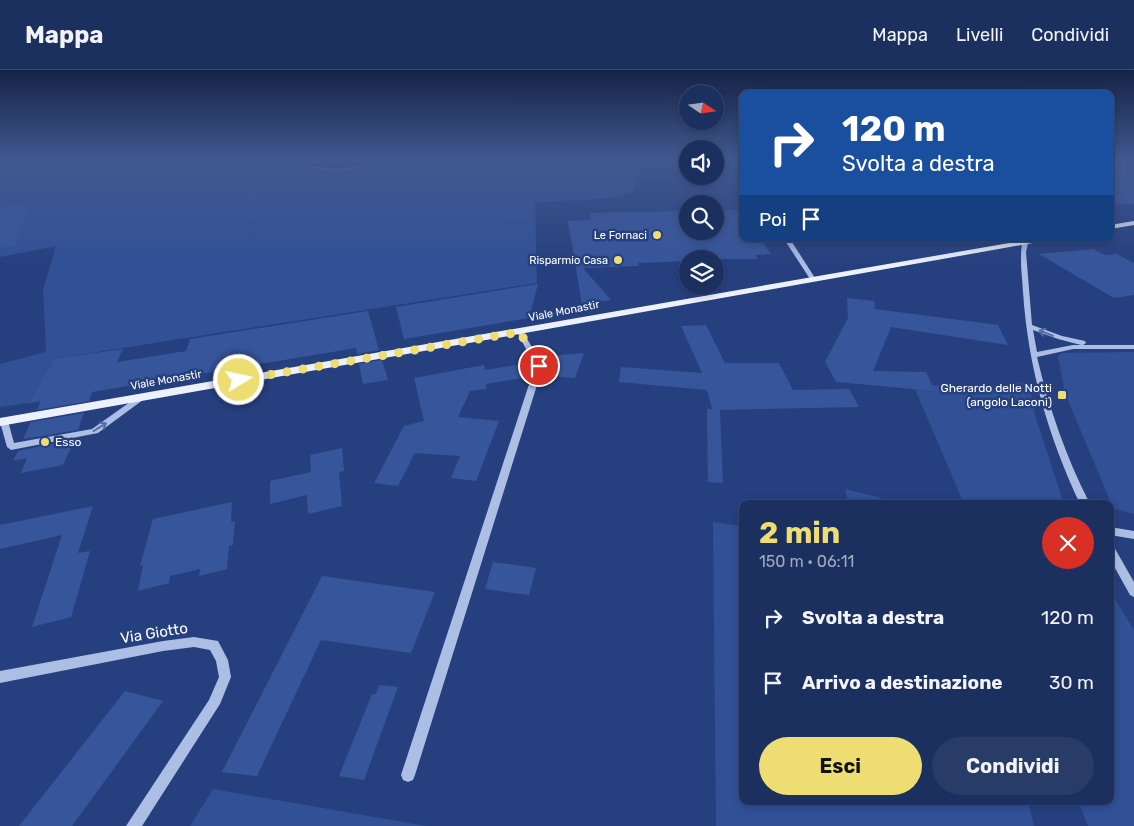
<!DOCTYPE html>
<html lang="it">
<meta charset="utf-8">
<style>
:root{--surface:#1c305f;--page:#293c68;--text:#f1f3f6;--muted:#a0a9bd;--line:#3a4b74;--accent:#eedd72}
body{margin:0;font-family:Rubik,sans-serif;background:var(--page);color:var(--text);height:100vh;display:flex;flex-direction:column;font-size:19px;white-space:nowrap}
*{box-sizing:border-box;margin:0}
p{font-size:16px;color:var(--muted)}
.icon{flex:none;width:28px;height:28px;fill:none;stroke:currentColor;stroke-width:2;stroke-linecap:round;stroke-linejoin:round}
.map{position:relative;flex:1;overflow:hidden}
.side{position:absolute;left:739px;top:430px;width:375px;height:305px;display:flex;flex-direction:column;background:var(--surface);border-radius:10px;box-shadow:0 2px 8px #0003,0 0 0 1px var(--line)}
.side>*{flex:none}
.banner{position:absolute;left:739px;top:20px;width:375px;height:152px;border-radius:10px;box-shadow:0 2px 8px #0003,0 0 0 1px var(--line);background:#1a4fa0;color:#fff;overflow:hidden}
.needle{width:32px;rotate:103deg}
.tools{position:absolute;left:679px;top:15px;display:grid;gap:10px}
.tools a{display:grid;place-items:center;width:45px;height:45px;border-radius:50%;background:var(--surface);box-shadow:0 2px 8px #0003,0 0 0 1px var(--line);font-size:25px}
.pin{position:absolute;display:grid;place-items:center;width:42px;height:42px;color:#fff;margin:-21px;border:2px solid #fff;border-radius:50%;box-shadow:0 1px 5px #0007}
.me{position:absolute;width:55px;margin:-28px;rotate:80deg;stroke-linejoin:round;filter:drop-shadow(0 0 4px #0008)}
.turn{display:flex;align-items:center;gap:18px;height:105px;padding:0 20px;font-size:22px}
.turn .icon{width:65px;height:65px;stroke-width:2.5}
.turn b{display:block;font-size:35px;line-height:42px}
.then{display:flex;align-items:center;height:48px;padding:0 20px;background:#0003;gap:10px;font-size:19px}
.round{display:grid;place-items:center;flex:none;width:52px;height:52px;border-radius:26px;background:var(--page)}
.summary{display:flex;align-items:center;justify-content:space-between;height:85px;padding:0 20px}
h1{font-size:30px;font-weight:700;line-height:38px;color:var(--accent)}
.button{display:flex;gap:10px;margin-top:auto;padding:10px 20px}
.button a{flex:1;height:58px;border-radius:30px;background:var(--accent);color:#111;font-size:20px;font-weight:700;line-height:58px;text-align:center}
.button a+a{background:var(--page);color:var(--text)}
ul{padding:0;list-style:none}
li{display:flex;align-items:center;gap:15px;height:65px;padding:0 20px}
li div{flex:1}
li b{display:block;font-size:19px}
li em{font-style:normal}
header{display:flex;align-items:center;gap:30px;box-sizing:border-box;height:70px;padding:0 25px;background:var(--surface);border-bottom:1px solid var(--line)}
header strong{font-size:24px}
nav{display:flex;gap:28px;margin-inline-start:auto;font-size:18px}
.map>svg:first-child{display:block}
.green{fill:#315096}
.water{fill:#1b2e5f;stroke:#a1b7e6}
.building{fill:#37559b}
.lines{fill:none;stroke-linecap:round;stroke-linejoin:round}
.minor{fill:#adbee5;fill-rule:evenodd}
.major{fill:#edf1fd;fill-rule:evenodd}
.oneway{stroke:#556ca3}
.route{stroke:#eedd72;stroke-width:9;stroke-dasharray:0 16.2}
.poi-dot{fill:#eedd72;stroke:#26407f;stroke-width:2}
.labels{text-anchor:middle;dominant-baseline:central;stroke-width:5;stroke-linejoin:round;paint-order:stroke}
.far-poi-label{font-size:11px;fill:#fff;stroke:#26407f;text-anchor:end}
.far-street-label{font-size:11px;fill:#fff;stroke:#26407f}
.poi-label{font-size:12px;fill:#fff;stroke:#26407f;text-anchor:end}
.near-street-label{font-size:15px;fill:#fff;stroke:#26407f}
</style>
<header>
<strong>Mappa</strong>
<nav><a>Mappa</a><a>Livelli</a><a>Condividi</a></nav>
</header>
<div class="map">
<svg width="1134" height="756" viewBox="0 0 1134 756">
<rect width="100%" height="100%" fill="#26407f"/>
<g class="green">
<path d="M0 89H687V93H638L639 102 634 121C610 132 563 130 535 132L537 213 53 289 29 333 0 337V294L46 282 43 220 56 176 0 187Z"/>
<path d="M1134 282V444L1115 439 1111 433 1065 323 1058 286 1062 283Z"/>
<path d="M1015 312 1029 314 1036 348 1064 434H964L915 319 935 321 932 315 1003 318Z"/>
<path d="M845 419 881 428 889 434H849Z"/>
<path d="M713 452 742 456V731H1028L1034 756H716Z"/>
<path d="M1110 521 1134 560V756H1088L1078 731H1110Z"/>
<path d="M213 719 426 756H190Z"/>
</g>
<path class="water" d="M293 89H368L369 93C347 103 314 101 293 89Z"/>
<g class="building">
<path d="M1110 89H1120L1134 95V134L1110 135Z"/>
<path d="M28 133 17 175 0 178V137Z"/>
<path d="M715 140H742V169H760L771 184 755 185 758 189H688V191L638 193 639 196 583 198 611 230 582 235 568 151 591 150 589 143 688 141V161H715Z"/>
<path d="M1093 179 1105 185 1117 184 1134 193V225L1114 228 1039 184Z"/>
<path d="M538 214 529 248 404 269 396 237Z"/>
<path d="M847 228 874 231 875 239 998 255 1008 275 891 257 873 301 926 302 935 321 836 312 825 292 848 248Z"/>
<path d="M368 241 379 280 357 284 356 278 92 322 89 331 37 340 41 331 29 333 53 289 123 279 117 292 186 281 190 269Z"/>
<path d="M706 255 725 293H779L793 320 849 319 859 337 720 340 723 413 708 412 707 339H712L707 320 619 312 621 297 702 303 681 256Z"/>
<path d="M584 283 575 308 546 306 551 290 548 286Z"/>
<path d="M382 290 388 310 363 314 359 294Z"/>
<path d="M528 293 529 307 486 314V319L470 321 458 347 499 351 476 411 451 408 460 386 415 383 398 416 374 413 404 356 424 351 414 308 484 295 485 300Z"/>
<path d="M84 343 78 360 23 369 31 352Z"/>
<path d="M75 369 63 395 21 403 27 388 13 391 18 381Z"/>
<path d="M342 378 344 401 339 402 342 436 308 444 307 425 270 434V411L311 402 310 385Z"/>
<path d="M232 432 231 452 235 451 233 475 229 476 227 499 199 506 200 499 170 506 169 513 138 521 143 495 140 496 153 449Z"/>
<path d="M93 436 78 483 90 481 71 547 32 557 62 465 0 479V455Z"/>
<path d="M493 492 536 498 529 525 485 519Z"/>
<path d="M322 506 435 522 411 583 321 570 257 706 222 702Z"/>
<path d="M379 615 398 617 364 710 339 706 372 624H376Z"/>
<path d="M125 621 163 631 72 756H19Z"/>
</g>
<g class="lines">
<g class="minor">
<path d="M784 169H790L815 208 814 209H810Z"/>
<path d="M1023 169H1029L1026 182 1032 255 1062 266 1085 271 1086 273 1083 275H1134V279H1073L1037 287C1049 338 1066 387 1090 434H1080C1048 366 1028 297 1023 222 1022 204 1019 187 1023 169ZM1033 260 1058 269 1081 275H1073L1037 282Z"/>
<path d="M520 260 523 262 543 296 415 705 413 710 408 712 403 710 401 705 535 296 517 262Z"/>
<path d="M140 325H143L147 327 98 363 11 380 7 377 0 352 1 349H7L8 351 14 373 92 359Z"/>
<path d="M1110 457 1134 461V469L1110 465Z"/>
<path d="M1110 476 1114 477 1134 512V527L1130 525 1110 489Z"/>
<path d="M194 567 218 571 228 590 231 607 220 634 142 756H126L209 630 219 607 216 591 210 580 194 577 163 581 0 613V601L163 571Z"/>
</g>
<g class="major">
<path d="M1134 151V155L1110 159V155Z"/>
<path d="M1032 169H1048L1044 171 0 356V348Z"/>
</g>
</g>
<defs><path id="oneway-shaft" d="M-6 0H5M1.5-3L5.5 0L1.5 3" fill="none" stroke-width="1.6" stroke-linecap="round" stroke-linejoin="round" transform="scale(1.25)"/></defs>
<g class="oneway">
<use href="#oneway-shaft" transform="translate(1046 263) rotate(-158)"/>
<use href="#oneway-shaft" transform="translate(100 357) rotate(-32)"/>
</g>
<linearGradient id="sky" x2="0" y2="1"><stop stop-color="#152346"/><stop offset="0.46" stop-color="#415990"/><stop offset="1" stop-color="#415990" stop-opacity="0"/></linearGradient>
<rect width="1134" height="195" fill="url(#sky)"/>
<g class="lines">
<path class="route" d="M239 310 520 262 539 296"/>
</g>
<g class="poi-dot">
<circle cx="657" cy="165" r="5"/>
<circle cx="618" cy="190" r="5"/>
<rect x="1057" y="320" width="10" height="10" rx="2.5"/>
<circle cx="45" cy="372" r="5"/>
</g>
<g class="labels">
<g class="far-poi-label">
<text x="647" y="165">Le Fornaci</text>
<text x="608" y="190">Risparmio Casa</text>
</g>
<g class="far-street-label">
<text transform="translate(564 241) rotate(-11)">Viale Monastir</text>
<text transform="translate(166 310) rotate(-10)">Viale Monastir</text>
</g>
<g class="poi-label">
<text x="1052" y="318">Gherardo delle Notti<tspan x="1052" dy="14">(angolo Laconi)</tspan></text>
<text x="55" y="372" text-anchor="start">Esso</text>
</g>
<g class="near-street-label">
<text transform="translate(154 563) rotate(-9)">Via Giotto</text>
</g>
</g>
</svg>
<div class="tools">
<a><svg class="needle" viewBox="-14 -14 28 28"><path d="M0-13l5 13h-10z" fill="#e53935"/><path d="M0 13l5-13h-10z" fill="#a0a9bd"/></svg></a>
<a><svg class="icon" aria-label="sound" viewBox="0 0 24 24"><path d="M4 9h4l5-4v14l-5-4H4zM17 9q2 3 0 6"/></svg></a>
<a><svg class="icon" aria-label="search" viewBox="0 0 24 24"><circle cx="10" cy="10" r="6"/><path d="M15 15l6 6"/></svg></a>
<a><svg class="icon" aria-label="layers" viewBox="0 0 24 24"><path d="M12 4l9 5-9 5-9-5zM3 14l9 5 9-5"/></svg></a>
</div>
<div class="pin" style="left:539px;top:296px;background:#d93025"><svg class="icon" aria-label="arrive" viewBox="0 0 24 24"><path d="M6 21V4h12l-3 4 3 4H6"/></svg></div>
<svg class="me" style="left:239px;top:310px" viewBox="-20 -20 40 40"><circle r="17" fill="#eedd72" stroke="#fff" stroke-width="3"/><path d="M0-11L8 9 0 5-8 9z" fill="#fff"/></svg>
<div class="banner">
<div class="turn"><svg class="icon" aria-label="right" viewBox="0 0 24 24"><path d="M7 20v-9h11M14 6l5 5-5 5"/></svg><div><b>120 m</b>Svolta a destra</div></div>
<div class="then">Poi<svg class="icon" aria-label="arrive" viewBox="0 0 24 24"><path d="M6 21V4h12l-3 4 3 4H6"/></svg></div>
</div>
<section class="side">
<div class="summary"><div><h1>2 min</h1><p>150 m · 06:11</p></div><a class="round" style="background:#d93025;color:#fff"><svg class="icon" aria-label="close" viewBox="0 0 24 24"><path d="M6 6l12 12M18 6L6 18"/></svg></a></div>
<ul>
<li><svg class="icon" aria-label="right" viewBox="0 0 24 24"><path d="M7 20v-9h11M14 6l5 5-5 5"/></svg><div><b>Svolta a destra</b></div><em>120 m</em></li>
<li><svg class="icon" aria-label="arrive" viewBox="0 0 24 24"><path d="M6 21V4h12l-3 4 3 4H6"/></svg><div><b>Arrivo a destinazione</b></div><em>30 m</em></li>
</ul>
<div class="button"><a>Esci</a><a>Condividi</a></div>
</section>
</div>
